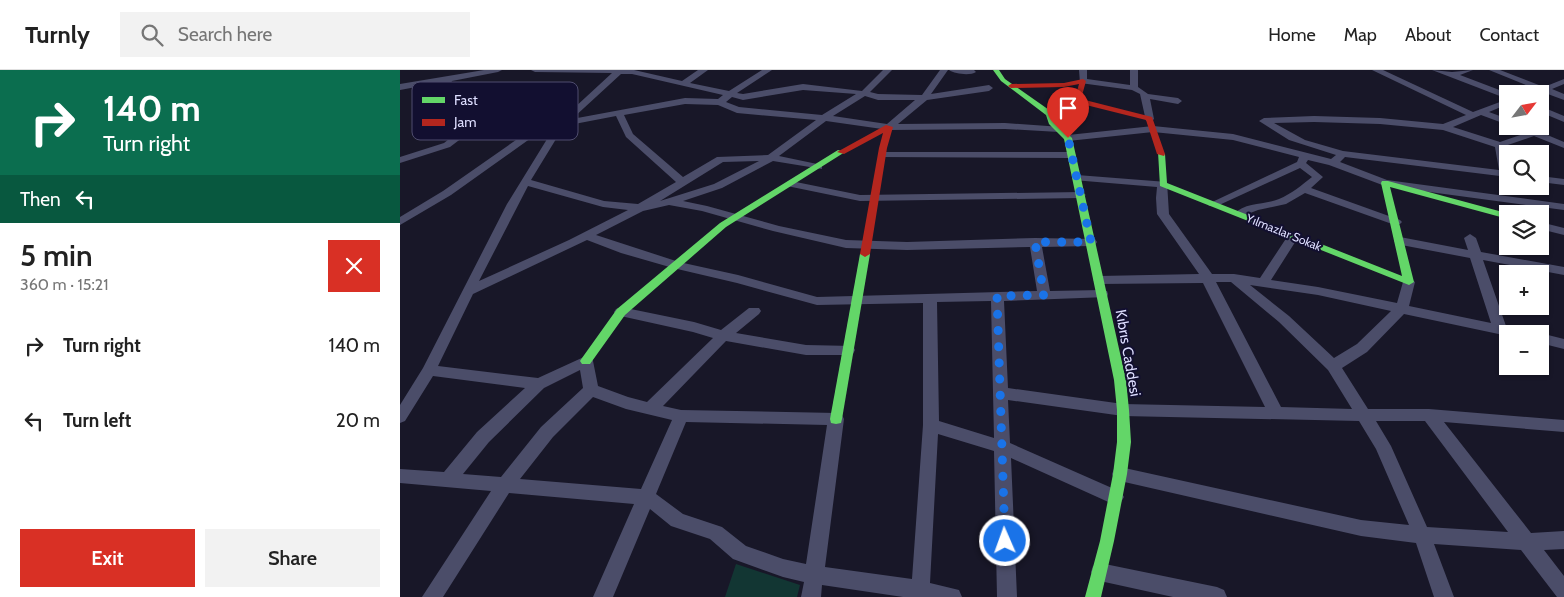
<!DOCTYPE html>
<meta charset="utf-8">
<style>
:root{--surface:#fff;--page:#f2f2f2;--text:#222;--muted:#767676;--line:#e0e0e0;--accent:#d93025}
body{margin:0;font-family:Cabin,sans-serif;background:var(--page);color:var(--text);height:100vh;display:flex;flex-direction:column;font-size:19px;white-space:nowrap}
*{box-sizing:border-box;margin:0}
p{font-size:16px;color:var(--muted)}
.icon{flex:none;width:28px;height:28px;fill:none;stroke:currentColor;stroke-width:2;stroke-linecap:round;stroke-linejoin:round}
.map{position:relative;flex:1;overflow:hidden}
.details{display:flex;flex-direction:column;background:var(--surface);width:400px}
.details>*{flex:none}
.banner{background:#0b6e4f;color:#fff;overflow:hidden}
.needle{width:32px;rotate:59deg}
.fabs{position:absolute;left:1099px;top:15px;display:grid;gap:10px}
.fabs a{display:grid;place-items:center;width:50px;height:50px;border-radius:0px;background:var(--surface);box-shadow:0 1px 4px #0004;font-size:25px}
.pin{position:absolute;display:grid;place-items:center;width:42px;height:42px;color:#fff;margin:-51px -21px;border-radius:50% 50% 50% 0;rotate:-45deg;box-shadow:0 0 5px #0007}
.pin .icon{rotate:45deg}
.me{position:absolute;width:55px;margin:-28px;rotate:358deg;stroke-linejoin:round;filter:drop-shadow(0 0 4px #0008)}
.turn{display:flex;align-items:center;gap:18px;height:105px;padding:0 20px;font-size:22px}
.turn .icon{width:65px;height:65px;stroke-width:2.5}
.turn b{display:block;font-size:35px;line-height:42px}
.then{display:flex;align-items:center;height:48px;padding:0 20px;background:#0003;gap:10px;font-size:19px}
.round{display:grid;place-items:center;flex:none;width:52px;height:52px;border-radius:0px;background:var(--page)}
.head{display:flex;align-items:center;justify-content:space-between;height:85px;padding:0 20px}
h1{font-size:30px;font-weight:600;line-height:38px}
.cta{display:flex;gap:10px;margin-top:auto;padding:10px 20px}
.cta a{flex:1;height:58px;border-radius:0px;background:var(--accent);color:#fff;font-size:20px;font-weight:600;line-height:58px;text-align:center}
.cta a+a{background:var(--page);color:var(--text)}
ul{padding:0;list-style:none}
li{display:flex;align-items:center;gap:15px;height:75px;padding:0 20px}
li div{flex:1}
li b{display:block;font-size:19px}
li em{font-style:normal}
header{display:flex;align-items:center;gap:30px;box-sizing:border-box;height:70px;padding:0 25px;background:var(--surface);border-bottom:1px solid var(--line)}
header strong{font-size:24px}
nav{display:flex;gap:28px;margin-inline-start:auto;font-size:18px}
.search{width:350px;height:45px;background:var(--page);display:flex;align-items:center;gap:12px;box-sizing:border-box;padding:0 18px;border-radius:0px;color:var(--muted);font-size:19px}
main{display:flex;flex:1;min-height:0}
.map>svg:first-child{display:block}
.green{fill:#123633}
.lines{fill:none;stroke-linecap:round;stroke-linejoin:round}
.street{fill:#4b4d69;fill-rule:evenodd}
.fast{fill:#63d668;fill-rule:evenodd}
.jam{fill:#b3261e;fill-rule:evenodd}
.route{stroke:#1a73e8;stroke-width:9;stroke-dasharray:0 16.2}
.labels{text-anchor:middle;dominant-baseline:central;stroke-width:4;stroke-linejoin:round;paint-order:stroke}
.far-street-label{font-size:12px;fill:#dedeff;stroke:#120f30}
.street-label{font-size:15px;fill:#dedeff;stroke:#120f30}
.key{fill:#120f30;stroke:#4f4d6e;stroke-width:1}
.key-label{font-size:14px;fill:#dedeff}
</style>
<header>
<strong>Turnly</strong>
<div class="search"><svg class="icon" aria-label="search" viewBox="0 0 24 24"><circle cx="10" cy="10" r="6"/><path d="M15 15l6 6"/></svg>Search here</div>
<nav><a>Home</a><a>Map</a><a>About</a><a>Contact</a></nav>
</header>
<main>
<section class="details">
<div class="banner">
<div class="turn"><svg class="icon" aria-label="right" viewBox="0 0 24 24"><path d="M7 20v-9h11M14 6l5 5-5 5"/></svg><div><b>140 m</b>Turn right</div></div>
<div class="then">Then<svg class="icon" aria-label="left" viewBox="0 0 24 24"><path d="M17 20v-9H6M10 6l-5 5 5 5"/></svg></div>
</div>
<div class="head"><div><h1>5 min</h1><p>360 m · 15:21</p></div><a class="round" style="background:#d93025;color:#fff"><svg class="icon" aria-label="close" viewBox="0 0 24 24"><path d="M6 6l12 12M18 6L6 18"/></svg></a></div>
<ul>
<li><svg class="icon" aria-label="right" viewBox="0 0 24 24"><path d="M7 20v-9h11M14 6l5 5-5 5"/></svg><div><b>Turn right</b></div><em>140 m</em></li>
<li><svg class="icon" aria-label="left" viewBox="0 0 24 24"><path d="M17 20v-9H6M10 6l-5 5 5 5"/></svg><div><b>Turn left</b></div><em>20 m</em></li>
</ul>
<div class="cta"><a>Exit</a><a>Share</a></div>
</section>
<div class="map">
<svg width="1164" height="527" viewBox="0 0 1164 527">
<rect width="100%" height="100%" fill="#181728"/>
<path class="green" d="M336 494 400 515 397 527H325Z"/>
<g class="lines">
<g class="street">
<path d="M84 0H102L98 2 52 11 35 45 54 49 100 48 121 57 148 56 160 51 212 3 135 2 131 0H234L282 11 298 0H308L290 13 329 21 362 0H372L337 23 343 24 403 14 462 21 483 0H492L470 22 478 24 522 25 540 0H548L531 24 589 15 593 18 589 21 527 30 498 54 605 53 662 57V61L659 62 605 59 489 60 426 51 379 86 422 95V99L373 91 322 118 283 131 307 136 379 156 446 170 507 172 635 168 695 169 697 172 695 175 691 176 642 177 650 221 702 220 707 221 708 224 707 227 604 231 608 318 723 334 865 337 803 213 699 214 693 210 699 206 799 204 757 144 756 128 757 117 673 110 672 108 677 105 767 112 769 144 812 204H834L860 208 889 164 893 163 899 166 871 210 918 217 997 233 1003 212 1009 208 1015 212 1009 236 1091 253 1070 188 996 174 994 171 996 168 1000 167 1068 180 1064 168 1070 164 1076 168 1081 182 1164 197V205L1083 190 1106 256 1124 261 1126 264H1108V266L1004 244 967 282 942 298 968 339H1029L1164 350V362L1044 352 1131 463 1164 461V479L1144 480 1164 506V527H1157L1121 480 1034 474 1054 527H1034L1016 473 961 466 720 411 714 409 712 404 714 399 720 397 961 450 1009 455 976 379 959 351 723 346 608 330 610 373 721 422 724 427 721 432 715 435 611 388 617 527H597L594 381 538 364 530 513 559 520 562 527H503L422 515 421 527H401L404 512 383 507 333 489 310 469 271 456 250 439 213 527H193L234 434 109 423 43 527H22L91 421 0 413V399L44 402 77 362 125 318 33 306 5 351 0 353V335L23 298 107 134 152 61 138 63 51 125 0 155V147L43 121 126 63 109 60 98 54 79 55 50 77 0 93V87L44 73 67 55C53 55 36 55 25 46L43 12 0 20V14ZM221 4H232L323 25 318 29 285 28 172 49ZM403 20 456 24 422 45 339 37 326 32 332 27 343 30ZM465 26 478 30H515L487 54 433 46ZM285 34 318 35 337 43 416 50 368 85 317 87 283 107 233 64 224 45ZM216 46 226 67 276 112 238 134 204 131 131 110 164 56ZM359 91 314 114 260 131 323 92ZM128 116 203 137 228 140 169 170 79 211ZM269 135 302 141 373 161 446 178 507 180 630 177 637 221 417 227 338 205 279 192 196 165 243 141ZM187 170 221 183 273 198 337 213 417 235 523 233V355L512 509 425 497 444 349 442 345 436 343 281 340 263 336 326 271 406 285H448L453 284 455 280 453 276 406 275 336 263 359 244 361 241 359 238H349L321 260 294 252 221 237 216 239 214 242 216 245 293 262 313 268 247 332 228 327 198 316 193 291 191 287 186 286 138 308 38 296 73 224ZM816 212H831L879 252 928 300 952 339 881 337ZM850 215 918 225 991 241 957 274 934 288 889 246ZM591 231 594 368 539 351 537 232ZM180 300 183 318 141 357 101 407 63 404 89 372 144 318ZM193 327 226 339 272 350 241 419 120 409 153 367ZM976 351H1025L1108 462 1027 457 991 376ZM286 352 427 355 406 494 383 489 346 476 322 457 283 444 256 424Z"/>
<path d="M549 0H574L576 2C570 6 555 4 549 0Z"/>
<path d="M679 0H687V9L730 15V0H738V17L748 24 778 28 782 31 778 34 750 29 754 49 752 51H746L740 24 732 20 680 13Z"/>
<path d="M972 0H983L1073 42 1108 29V34L1089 42 1108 49V55L1081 45 1053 57 1100 72 1126 63 1113 56H1126L1164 72V78L1134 66 1105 76 1108 107 945 87 940 92 987 110 1164 134V140L985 116 929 95 908 90 906 93 923 107 911 118 1000 150 1002 152 1000 154H992L905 123 886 134 858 140 840 147 834 144C845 132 865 135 879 129 891 124 902 115 912 107L900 98 817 136H809L808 134 897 92 899 87 833 70 753 62 668 71 663 68 668 65 753 56 833 64 931 89 936 85 889 70 859 51 864 48 914 46 980 48 1043 54 1066 45ZM914 52 980 54 1043 60 1095 77 1099 100 943 81 905 70 874 53Z"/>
<path d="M1032 0 1052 2 1073 0 1060 5 1110 24H1108V28H1105Z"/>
<path d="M1089 0H1100L1144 17 1164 9V14L1152 19 1164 24V30L1145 23H1138V20Z"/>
<path d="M1140 36 1164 46V52L1140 42Z"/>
<path d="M482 82H671L676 85 671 88 478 87V83Z"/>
<path d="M1140 106 1164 109V115L1140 112Z"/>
<path d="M391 111 460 125 681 122 686 125 681 128 460 131 387 116 386 114 387 112Z"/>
<path d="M1140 152 1164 158V165L1140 159Z"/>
<path d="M1140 263 1164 269V279L1140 273V264H1138Z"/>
<path d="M700 493 817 517 824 520 827 527H773L700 511 693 508 691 502 693 496Z"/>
</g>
<g class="fast">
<path d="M593 0H599L605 9 652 42 655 51 672 68 726 310 729 340 731 372 727 404 714 471 701 527H685L700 471 713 404 717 372V340L714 310 664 69 649 54 646 45 601 11Z"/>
<path d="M438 80 445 82 326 157 225 245 190 294H182L180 291 182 288 217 239 320 153Z"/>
<path d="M758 82 765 84 767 113 1002 206 981 113 982 111H988L1110 144H1108V149L990 117 1014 212 1009 215 760 116Z"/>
<path d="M465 181 470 184 442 349 441 353 436 354 431 353 430 349 460 184Z"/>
</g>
<g class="jam">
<path d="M683 9 686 11 681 29 752 47 765 84 764 86 757 84 746 50 674 32 679 14 664 17 611 18 608 16 611 14 664 13Z"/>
<path d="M486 55 493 57 487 78 470 184 465 187 460 184 479 78 483 63 444 84 437 82Z"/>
</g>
</g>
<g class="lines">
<path class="route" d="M605 471 597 226 644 225 635 172H691L668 68"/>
</g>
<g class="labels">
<g class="far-street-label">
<text transform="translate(884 162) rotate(22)">Yılmazlar Sokak</text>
</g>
<g class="street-label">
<text transform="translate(728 283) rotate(80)">Kıbrıs Caddesi</text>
</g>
</g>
<rect x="12" y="12" width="166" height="58" rx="8" class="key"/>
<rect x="22" y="27" width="23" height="6" fill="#63d668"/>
<rect x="22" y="49" width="23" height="7" fill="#b3261e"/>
<g class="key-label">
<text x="54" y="35">Fast</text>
<text x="54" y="57">Jam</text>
</g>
</svg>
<div class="fabs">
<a><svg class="needle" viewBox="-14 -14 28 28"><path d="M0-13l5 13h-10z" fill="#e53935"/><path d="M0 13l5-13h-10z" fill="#767676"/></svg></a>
<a><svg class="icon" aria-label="search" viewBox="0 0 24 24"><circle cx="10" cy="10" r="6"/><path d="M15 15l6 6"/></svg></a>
<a><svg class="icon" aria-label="layers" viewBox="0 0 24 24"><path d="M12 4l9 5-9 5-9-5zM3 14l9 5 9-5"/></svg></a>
<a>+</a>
<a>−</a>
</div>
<div class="pin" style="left:668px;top:68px;background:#d93025"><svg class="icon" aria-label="arrive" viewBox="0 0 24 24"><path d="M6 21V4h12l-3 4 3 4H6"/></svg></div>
<svg class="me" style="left:605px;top:471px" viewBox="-20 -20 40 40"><circle r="17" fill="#1a73e8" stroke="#fff" stroke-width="3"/><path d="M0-11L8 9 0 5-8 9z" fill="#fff"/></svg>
</div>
</main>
